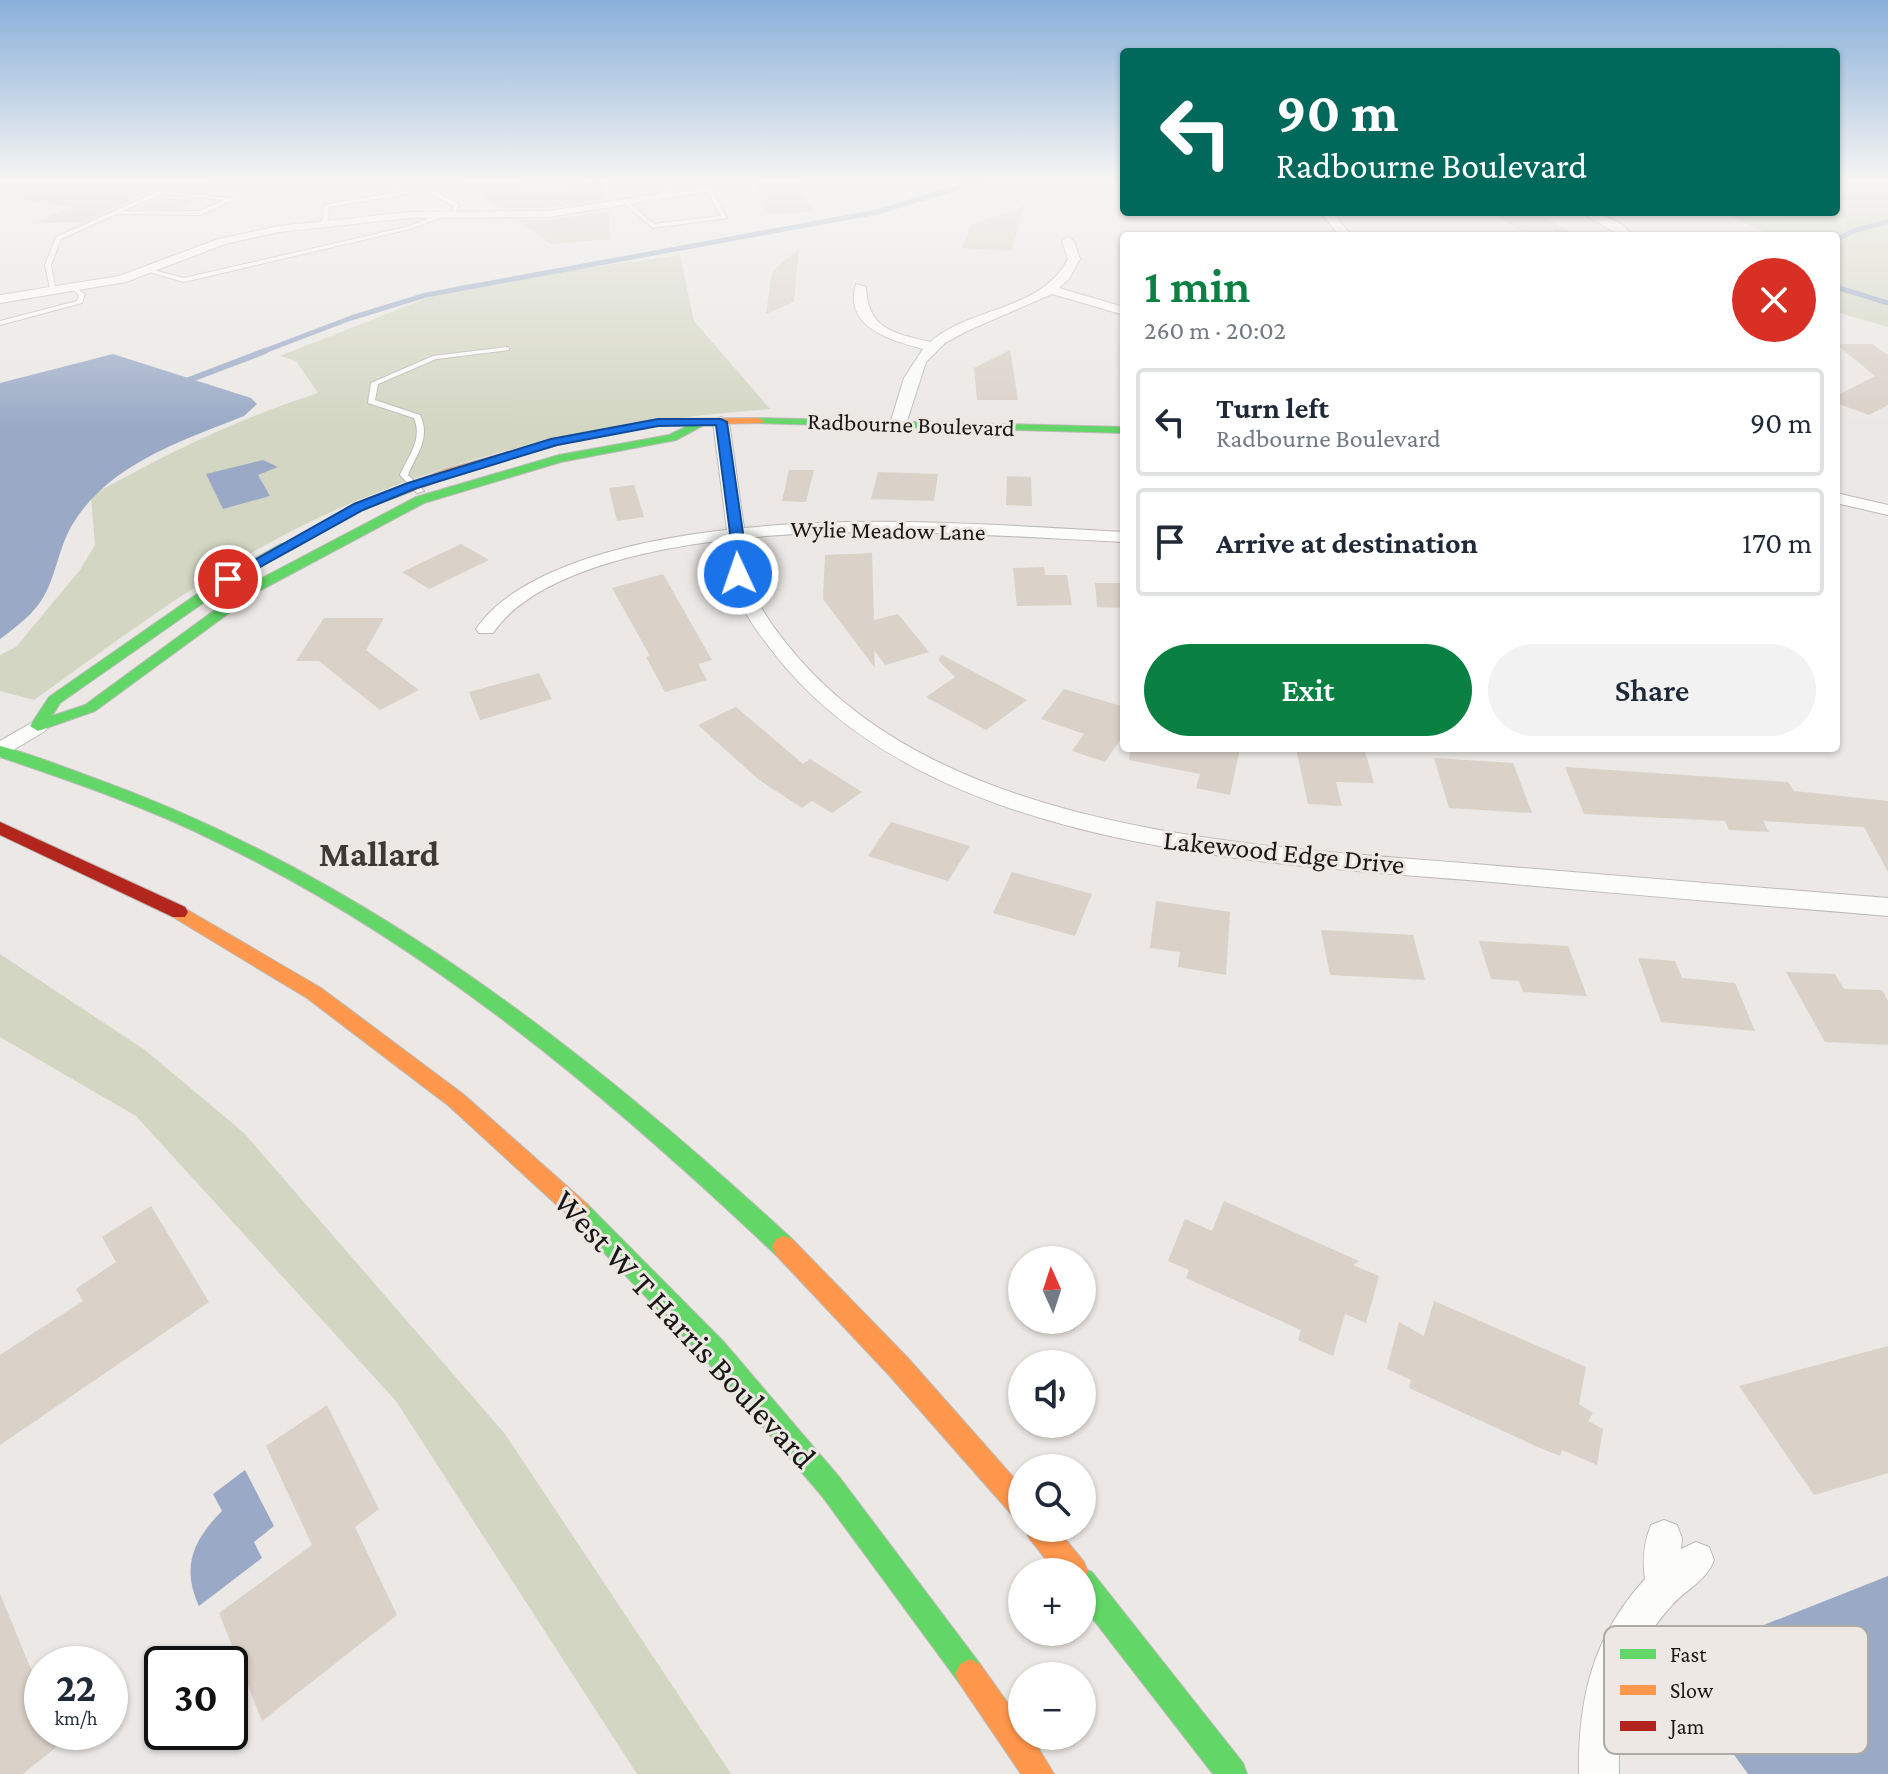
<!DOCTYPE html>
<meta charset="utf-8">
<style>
:root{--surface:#fff;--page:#f2f2f3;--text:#1f2937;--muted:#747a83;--line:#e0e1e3;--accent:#0b8043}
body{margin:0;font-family:"Crimson Pro",serif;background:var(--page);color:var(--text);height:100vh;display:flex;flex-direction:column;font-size:30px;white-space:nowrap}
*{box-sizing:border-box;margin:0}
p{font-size:26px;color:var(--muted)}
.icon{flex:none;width:44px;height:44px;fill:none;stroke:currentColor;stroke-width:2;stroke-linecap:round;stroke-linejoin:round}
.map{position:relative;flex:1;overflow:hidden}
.drawer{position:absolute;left:1120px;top:232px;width:720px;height:520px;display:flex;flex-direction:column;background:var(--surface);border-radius:8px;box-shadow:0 2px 6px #0004}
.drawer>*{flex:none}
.top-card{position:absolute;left:1120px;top:48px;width:720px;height:168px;border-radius:8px;box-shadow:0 2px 6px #0004;background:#00695c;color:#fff;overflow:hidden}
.needle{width:52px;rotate:357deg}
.controls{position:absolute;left:1008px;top:1246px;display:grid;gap:16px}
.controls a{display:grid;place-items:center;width:88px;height:88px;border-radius:50%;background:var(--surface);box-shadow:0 2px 6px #0004;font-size:40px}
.speed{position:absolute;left:24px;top:1646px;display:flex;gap:16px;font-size:40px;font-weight:700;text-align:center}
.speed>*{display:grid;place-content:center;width:104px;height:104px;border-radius:50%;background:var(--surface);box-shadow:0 2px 6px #0004;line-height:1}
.speed small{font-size:20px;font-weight:400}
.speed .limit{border:4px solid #111;border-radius:12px;background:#fff;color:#111}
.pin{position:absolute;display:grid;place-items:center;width:68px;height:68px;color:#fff;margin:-34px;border:4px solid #fff;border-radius:50%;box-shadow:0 2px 8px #0007}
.me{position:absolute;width:88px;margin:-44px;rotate:357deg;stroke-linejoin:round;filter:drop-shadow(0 0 6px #0008)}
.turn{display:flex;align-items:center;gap:28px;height:168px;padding:0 24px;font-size:36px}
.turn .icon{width:104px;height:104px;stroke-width:2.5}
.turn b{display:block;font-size:56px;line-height:68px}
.round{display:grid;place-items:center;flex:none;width:84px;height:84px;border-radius:42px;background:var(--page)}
.overview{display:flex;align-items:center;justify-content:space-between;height:136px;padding:0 24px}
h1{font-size:48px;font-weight:600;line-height:60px;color:var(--accent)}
.button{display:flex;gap:16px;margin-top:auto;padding:16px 24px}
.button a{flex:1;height:92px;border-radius:48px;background:var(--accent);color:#fff;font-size:32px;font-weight:600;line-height:92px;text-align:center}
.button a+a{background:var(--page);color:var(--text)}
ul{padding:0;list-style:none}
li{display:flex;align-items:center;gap:24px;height:108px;margin:0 16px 12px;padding:0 8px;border:4px solid var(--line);border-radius:8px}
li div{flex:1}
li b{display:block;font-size:30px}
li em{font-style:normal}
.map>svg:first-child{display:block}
.green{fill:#d3d6c2}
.water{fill:#9aaac6}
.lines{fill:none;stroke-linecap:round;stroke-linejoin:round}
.stream-far1{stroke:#9aaac6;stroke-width:5}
.stream{stroke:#9aaac6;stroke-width:6}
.building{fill:#dad1c8}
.lane-casing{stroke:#bcbab8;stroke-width:2}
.street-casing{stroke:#bcbab8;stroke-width:2}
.fast-casing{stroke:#bcbab8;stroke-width:2}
.slow-casing{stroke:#bcbab8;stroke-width:2}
.jam-casing{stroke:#bcbab8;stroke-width:2}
.lane{fill:#fcfcfb;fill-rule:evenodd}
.street{fill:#fcfcfb;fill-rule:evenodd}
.fast{fill:#63d668;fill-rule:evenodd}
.slow{fill:#ff974d;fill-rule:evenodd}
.jam{fill:#b3261e;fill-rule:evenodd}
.route{fill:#1a73e8;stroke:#114b97;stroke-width:2}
.labels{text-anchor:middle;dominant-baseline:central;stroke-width:6;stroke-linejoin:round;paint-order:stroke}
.far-street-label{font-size:24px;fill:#1a1817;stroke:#ede8e3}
.street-label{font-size:28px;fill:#1a1817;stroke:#ede8e3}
.near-street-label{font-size:34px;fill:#1a1817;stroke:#ede8e3}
.district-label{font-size:36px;font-weight:bold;fill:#3d3936;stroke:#ede8e3}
.key{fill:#ede8e3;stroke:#aeaaa6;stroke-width:2}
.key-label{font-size:22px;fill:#1a1817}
</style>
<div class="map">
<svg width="1888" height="1774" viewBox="0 0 1888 1774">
<rect width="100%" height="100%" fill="#ebe8e5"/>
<g class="green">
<path d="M1836 179H1888V327L1836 312V236H1772L1721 212H1836Z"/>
<path d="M680 255 694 321 770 409C593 422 416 460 260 548 181 592 108 647 34 700L0 691V655L16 647 80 570 95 545 91 496C163 455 239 418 318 393L296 361 280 356 460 285Z"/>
<path d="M0 954 145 1050 244 1133 505 1434 731 1774H637L396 1401 136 1116 0 1037Z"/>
</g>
<g class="water">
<path d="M113 354 251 398 257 404 244 416C183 440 110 464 74 522 59 545 57 573 44 596 35 613 15 628 0 639V383Z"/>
<path d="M263 460 278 467 258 475 270 496 223 509 206 474Z"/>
<path d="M245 1470 274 1526 254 1542 262 1558 199 1606C181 1567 193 1540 222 1511L213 1494Z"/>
<path d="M1888 1576V1774H1748L1711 1723 1704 1697 1713 1668 1746 1632Z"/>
</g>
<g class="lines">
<g class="stream-far1">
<path d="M1836 240 1855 230 1888 222"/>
<path d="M1836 287 1888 303"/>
<path d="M259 353 351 318 426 295 877 212 986 179"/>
</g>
<path class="stream" d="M181 383 265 351"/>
</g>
<g class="building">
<path d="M0 179H216L201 192 160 187 81 223H35L69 207 0 196Z"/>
<path d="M458 179H511L528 190 604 181 606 199 548 208H500Z"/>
<path d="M796 179 814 211 769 215 753 182Z"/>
<path d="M162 197 192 200 182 208H137Z"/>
<path d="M1025 206 1011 251 962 248 971 225Z"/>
<path d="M608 211 611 239 551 244 517 220H548Z"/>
<path d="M1490 212H1536L1576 236H1529Z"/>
<path d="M799 249 794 302 766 314 772 271Z"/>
<path d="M1836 344H1872L1888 355V405L1869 415 1836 403V396L1875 376Z"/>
<path d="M1010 350 1018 400H977L974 368Z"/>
<path d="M789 470H814L806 502 782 501Z"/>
<path d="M878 472 938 474 934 501 871 499Z"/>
<path d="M1007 476 1031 477 1032 506 1006 505Z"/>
<path d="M634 485 644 517 617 521 609 488Z"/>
<path d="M461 544 489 560 429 589 402 572Z"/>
<path d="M872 553 874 620 898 614 929 652 885 665 874 650 875 668 823 599 825 555Z"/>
<path d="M1044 567 1045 575H1067L1072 605 1017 606 1013 568Z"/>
<path d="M663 574 712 660 698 664 707 680 665 692 646 657 650 656 612 588Z"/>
<path d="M1095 583H1124V608L1097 607Z"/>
<path d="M324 618H384L366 650 419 690 380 710 319 661H296Z"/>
<path d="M942 655 991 681 1027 700 986 730 926 697 955 677 938 660Z"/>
<path d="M539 673 552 699 480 720 469 692Z"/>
<path d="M1064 689 1124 707V734L1105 762 1072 751 1084 734 1041 719Z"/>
<path d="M736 707 803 764 810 759 862 792 832 813 812 801 802 808 758 779 698 725Z"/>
<path d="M1131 748H1240L1230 795 1196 788 1200 774 1129 760Z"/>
<path d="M1296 748 1365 751 1374 783 1336 782 1342 806 1308 804Z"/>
<path d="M1434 758 1513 763 1532 813 1449 808Z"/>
<path d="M1565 767 1788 782 1794 791 1888 801V872L1864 827 1763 821 1769 832 1729 830 1725 821 1584 814Z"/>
<path d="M891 822 970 846 948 881 868 856Z"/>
<path d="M1012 872 1092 894 1075 936 993 913Z"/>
<path d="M1156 901 1230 912 1226 975 1178 967 1180 952 1150 948Z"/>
<path d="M1321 930 1413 935 1425 980 1330 975Z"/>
<path d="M1479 941 1568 946 1587 996 1523 992 1519 981 1491 979Z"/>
<path d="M1638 958 1675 961 1682 978 1735 983 1755 1031 1661 1022Z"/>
<path d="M1786 972 1835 974 1844 989 1882 990 1888 1001V1045L1825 1042Z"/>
<path d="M1224 1201 1359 1261 1353 1265 1379 1276 1366 1323 1345 1314 1333 1356 1298 1340 1301 1330 1186 1278 1189 1270 1168 1261 1185 1219 1212 1231Z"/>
<path d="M151 1206 209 1302 0 1445V1355L83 1301 76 1289 116 1262 102 1237Z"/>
<path d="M1434 1301 1586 1367 1579 1404 1593 1413 1588 1421 1603 1429 1597 1465 1562 1450 1560 1456 1540 1448 1409 1388 1411 1380 1387 1369 1399 1322 1424 1336Z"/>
<path d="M1888 1346V1473L1814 1495 1739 1386Z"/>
<path d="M327 1405 379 1509 355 1527 397 1615 262 1721 219 1613 312 1545 266 1446Z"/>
<path d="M0 1594 42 1696V1732H75L23 1774H0Z"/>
</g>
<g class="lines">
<defs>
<g id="lane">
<path d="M426 187 459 204 455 216 450 215 454 206 425 191 329 207 328 223 325 225 322 223 324 205Z"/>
<path d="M709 187 712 189 727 218 653 228 623 203 628 202 654 224 721 216 706 189Z"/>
<path d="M161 190 235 199 200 215 116 214 61 239 51 265 56 292 51 293 45 265 56 237ZM162 194 225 200 199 211H122Z"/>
<path d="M443 213 445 216 410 229 184 282 146 271 149 269 184 278 406 227Z"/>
<path d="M75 287 85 294 82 303 0 325V321L77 301 79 295 72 289Z"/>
<path d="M507 347 509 348V350L436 359 378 384 375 400 420 415C431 438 417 453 408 475L424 491 417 493 400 475C408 456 423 440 414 418L368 403 371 383 433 356Z"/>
</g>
<g id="street">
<path d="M709 186 713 191 548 217 410 218 279 232 225 244 126 282 0 303V295L119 276 218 239 279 226 410 212 548 211Z"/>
<path d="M1320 212H1332L1352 236H1340Z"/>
<path d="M1580 212C1601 212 1620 220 1634 236H1621Z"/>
<path d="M1068 237 1074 241 1080 259 1069 279 1059 288 1124 307V315L1052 294 965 332 945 343 926 362 906 424 893 427 890 424 904 378 923 349C891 340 843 328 856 284L866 287C868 330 894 333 930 342 971 306 1040 312 1068 259L1062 241Z"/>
<path d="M721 417 729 422 744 528C870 515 997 525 1124 532V542C997 536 870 525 744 538 738 577 763 614 786 643 939 837 1259 846 1486 865 1620 876 1754 887 1888 898V916C1756 905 1623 894 1491 882 1261 863 926 851 773 652 748 620 722 582 726 540 655 548 535 571 493 633H479L476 629C521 563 651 538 727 530L713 422Z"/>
<path d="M1836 493 1888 505V515L1836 503Z"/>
<path d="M38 719 48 726 45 731 0 758V741Z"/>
<path d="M1664 1520 1677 1525 1682 1538 1681 1549 1696 1542 1709 1547 1714 1560C1706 1581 1688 1588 1673 1604 1623 1659 1618 1702 1619 1774H1579C1578 1698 1593 1636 1645 1579 1642 1559 1644 1543 1651 1525Z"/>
</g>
<g id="fast">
<path d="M758 418 1124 427V433L754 423 752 421Z"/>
<path d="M698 421 704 424 702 426 676 440 561 462 424 503 259 591 95 711 38 731 30 726 49 697 223 576 281 544 293 547 233 582 60 703 52 716 85 705 249 585 416 497 559 455 669 435Z"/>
<path d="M0 746C31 754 61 766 91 777 360 873 585 1048 792 1239L796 1247 792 1255 784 1258 776 1255C608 1096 428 944 219 843 149 808 74 782 0 757Z"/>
<path d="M579 1201 587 1204 723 1341 840 1478 980 1664 985 1674 980 1684 970 1689 960 1684 822 1496 705 1359 571 1218 568 1211 571 1204Z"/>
<path d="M1082 1568 1092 1572 1243 1763 1247 1774H1213L1082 1605V1572H1072Z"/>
</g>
<g id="slow">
<path d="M758 418 764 421 762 423 658 425 557 445 455 475 362 510 291 550 279 547 354 504 447 469 551 440 658 419Z"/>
<path d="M179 905 321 988 463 1094 587 1204 590 1211 587 1218 579 1221 571 1218 449 1106 307 998 173 917 170 912 173 907Z"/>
<path d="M784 1236 792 1239 907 1357 1022 1487V1520L1013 1516 889 1375 776 1255 772 1247 776 1239Z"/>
<path d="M1025 1528H1056L1084 1562 1088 1572 1084 1582 1082 1572H1056L1029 1538Z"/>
<path d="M970 1659 980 1664 1022 1723V1736H1031L1054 1774H1021L960 1684 955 1674 960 1664Z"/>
</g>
<path id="jam" d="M0 822 185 907 188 912 185 917H173L0 835Z"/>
</defs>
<use href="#lane" class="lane-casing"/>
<use href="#street" class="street-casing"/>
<use href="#fast" class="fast-casing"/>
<use href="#slow" class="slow-casing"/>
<use href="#jam" class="jam-casing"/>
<use href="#lane" class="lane"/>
<use href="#street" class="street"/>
<use href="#fast" class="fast"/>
<use href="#slow" class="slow"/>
<use href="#jam" class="jam"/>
</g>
<linearGradient id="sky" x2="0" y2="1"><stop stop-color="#89b0da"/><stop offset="0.42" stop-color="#f6f5f3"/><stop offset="1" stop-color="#f6f5f3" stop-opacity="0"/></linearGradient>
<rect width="1888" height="428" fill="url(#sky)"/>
<path class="route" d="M658 419H721L727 422 743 533 740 543 743 577 731 574 727 543 730 533 716 425 658 426 557 445 417 488 363 510 233 582 221 579 354 504 408 483 551 439Z"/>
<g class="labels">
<g class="far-street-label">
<text transform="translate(911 424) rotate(2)">Radbourne Boulevard</text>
<text transform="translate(888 530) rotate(1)">Wylie Meadow Lane</text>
</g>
<g class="street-label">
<text transform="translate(1284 852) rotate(6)">Lakewood Edge Drive</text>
</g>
<g class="near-street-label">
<text transform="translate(685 1329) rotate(47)">West W T Harris Boulevard</text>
</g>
<g class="district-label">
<text x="379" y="854">Mallard</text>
</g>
</g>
<rect x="1604" y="1626" width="264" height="128" rx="12" class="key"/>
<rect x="1620" y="1649" width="36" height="10" fill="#63d668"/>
<rect x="1620" y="1685" width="36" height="10" fill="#ff974d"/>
<rect x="1620" y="1721" width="36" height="10" fill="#b3261e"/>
<g class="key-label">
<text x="1670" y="1662">Fast</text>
<text x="1670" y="1698">Slow</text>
<text x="1670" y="1734">Jam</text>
</g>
</svg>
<div class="controls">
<a><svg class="needle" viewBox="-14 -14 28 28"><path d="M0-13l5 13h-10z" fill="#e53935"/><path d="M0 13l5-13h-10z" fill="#747a83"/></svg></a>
<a><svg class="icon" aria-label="sound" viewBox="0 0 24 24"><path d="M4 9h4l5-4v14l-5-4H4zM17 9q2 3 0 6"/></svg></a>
<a><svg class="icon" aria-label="search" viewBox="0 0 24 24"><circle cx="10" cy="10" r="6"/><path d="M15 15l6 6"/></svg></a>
<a>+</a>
<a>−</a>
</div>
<div class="speed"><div>22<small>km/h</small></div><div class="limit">30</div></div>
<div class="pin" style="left:228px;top:579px;background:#d93025"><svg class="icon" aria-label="arrive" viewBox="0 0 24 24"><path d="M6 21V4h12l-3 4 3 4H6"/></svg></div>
<svg class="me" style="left:738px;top:574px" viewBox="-20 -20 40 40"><circle r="17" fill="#1a73e8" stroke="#fff" stroke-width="3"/><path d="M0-11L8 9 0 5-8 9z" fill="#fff"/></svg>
<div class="top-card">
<div class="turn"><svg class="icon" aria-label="left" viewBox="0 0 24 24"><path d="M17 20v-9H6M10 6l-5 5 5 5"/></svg><div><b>90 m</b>Radbourne Boulevard</div></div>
</div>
<section class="drawer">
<div class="overview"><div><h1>1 min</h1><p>260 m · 20:02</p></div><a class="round" style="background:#d93025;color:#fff"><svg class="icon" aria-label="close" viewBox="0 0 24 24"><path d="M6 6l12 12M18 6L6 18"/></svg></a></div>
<ul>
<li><svg class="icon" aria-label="left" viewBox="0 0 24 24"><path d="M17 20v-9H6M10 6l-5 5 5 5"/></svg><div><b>Turn left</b><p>Radbourne Boulevard</p></div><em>90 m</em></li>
<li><svg class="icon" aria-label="arrive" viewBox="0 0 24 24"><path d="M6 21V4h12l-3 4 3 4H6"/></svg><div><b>Arrive at destination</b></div><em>170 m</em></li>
</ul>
<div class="button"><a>Exit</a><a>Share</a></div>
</section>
</div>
